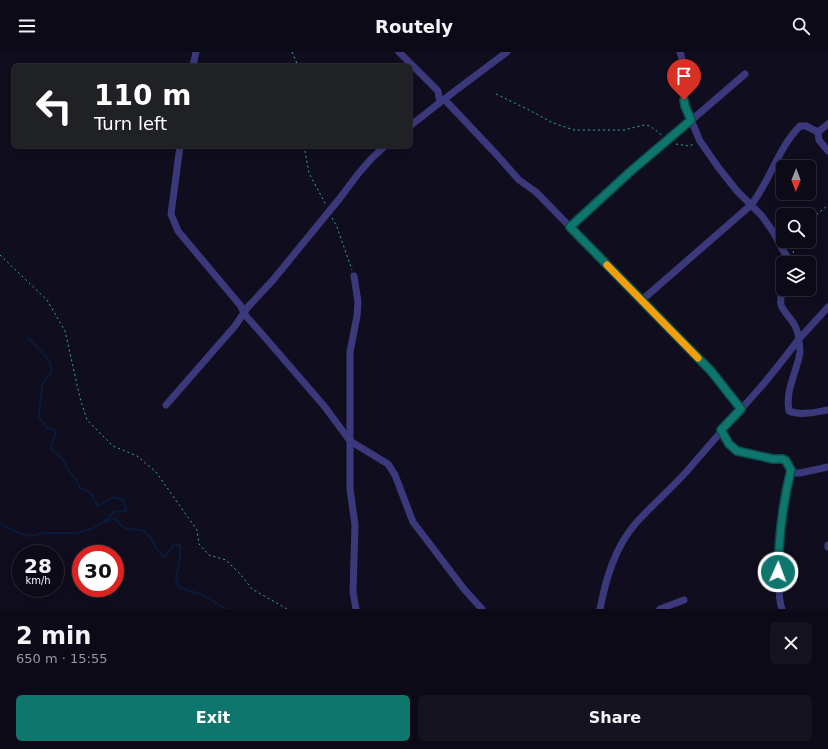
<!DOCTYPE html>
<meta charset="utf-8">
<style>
:root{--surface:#0c0a16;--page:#15131f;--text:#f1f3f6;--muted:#9a9aa1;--line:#2c2b35;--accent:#0f766e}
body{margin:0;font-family:"DejaVu Sans",sans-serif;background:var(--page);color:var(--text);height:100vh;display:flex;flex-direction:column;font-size:15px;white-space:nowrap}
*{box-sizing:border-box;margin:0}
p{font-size:13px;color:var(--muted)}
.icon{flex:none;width:22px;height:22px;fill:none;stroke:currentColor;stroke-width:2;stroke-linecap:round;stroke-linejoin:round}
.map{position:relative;height:557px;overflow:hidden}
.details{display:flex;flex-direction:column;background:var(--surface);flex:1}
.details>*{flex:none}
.guide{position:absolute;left:12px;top:12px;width:400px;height:84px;border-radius:6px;box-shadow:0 2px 10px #0003,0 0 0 1px var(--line);background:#202124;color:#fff;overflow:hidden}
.needle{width:26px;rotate:181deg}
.buttons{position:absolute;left:776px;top:108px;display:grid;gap:8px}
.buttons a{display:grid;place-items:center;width:40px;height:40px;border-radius:6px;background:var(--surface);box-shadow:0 2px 10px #0003,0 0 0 1px var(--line);font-size:20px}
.speed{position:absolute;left:12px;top:493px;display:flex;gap:8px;font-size:20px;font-weight:700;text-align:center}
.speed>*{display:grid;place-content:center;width:52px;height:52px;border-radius:50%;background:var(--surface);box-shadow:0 2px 10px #0003,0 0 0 1px var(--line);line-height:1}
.speed small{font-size:10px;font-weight:400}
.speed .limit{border:6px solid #d22;background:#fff;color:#111}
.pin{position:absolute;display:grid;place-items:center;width:34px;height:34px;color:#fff;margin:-41px -17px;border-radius:50% 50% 50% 0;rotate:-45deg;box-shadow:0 0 4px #0007}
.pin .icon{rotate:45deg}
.me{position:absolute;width:44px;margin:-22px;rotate:2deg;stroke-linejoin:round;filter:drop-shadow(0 0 3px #0008)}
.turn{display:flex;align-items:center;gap:14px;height:84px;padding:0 16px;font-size:18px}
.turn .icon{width:52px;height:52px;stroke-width:2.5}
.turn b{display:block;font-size:28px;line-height:34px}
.round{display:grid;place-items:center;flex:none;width:42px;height:42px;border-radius:6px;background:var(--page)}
.overview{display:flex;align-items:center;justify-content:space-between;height:68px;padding:0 16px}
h1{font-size:24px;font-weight:600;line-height:30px}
.action{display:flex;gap:8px;margin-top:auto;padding:8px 16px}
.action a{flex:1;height:46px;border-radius:6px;background:var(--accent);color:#fff;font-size:16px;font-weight:600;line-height:46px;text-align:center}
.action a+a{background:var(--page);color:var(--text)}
header{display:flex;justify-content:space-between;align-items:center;height:52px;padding:0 16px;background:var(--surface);font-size:18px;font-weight:600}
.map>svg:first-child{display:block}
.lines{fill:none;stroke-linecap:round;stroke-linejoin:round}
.stream{stroke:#0a1b39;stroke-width:2}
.path{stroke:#31aca5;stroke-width:1;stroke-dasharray:2 3;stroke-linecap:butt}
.street{stroke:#3b397c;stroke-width:7}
.route-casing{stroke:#0a4d48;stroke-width:10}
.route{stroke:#0f766e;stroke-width:7}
.slow{stroke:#f59e0b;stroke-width:7}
</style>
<header><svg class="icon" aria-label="menu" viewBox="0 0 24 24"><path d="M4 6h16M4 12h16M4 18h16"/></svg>Routely<svg class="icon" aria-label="search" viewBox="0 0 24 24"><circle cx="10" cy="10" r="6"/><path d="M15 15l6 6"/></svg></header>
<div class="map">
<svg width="828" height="557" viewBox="0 0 828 557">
<rect width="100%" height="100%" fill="#100d1e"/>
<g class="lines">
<g class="stream">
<path d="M28 286 49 308 52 319 42 333 39 365 47 376 56 378 51 397 64 408 67 416 76 428 80 436 90 440 98 454 114 445 124 448 126 459 114 460 104 470 116 466C124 483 132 474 143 479 152 483 152 492 158 498 159 501 163 503 165 505L174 492 180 493V506L176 528 180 536 201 542 226 557"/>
<path d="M0 472 19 481 31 484 44 481H76L92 477 104 470"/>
</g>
<g class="path">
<path d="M292 0 298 14"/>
<path d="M496 42 529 58 553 71 574 78H624L644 73 650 74 663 84"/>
<path d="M676 92 689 94 694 92"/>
<path d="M304 94 309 121 326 153"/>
<path d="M332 166 337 175 352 218"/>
<path d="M809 169 828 153"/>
<path d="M793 201 797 189"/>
<path d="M0 203 47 248 65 279 80 346 87 368 113 394 137 404 156 420 197 478 199 492 209 503 226 508 240 522 252 537 287 557"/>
</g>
<g class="street">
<path d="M399 0 438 39 439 46 446 49 496 102 519 128 536 140 711 319 741 357"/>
<path d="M680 0 683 11 685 54 700 89 718 115 737 139 762 164 774 181 781 195 790 209V211"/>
<path d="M193 14 196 0"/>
<path d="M828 72 818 80 819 88 828 99"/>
<path d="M410 74 443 48 507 0"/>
<path d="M180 94 171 162 178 179 240 253 246 264 262 282 325 355 350 389 388 412 395 423 413 470 464 537 482 557"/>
<path d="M570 175 577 167 745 22"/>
<path d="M354 224 358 250 357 264 350 300V437L355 473 353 540 356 557"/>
<path d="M642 248 751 153C770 129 778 96 800 74H806L818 80"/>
<path d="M828 255 799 287C799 291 800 296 800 300 797 320 785 338 789 359 800 364 816 360 828 358"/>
<path d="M166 353 235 274 247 256 273 228 340 146 358 122 372 106 385 94"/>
<path d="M721 378 729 392 737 399 773 407H783L786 409 791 418 795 421H800L828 415"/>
<path d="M828 493V495"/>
<path d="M600 557C606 526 615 495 636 471 652 453 671 437 687 419 711 391 735 364 759 337 773 321 786 304 799 287 798 283 797 276 794 272 783 255 777 258 783 236"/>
<path d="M660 557 684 548"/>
<path d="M782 557C779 549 779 540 779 532 776 494 782 455 791 418"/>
</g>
</g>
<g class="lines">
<defs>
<path id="route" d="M684 48 685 54 691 68 631 119 570 175 711 319 741 357 721 378 729 392 737 399 773 407H783L786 409 791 418C782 453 779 484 778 520"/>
</defs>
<use href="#route" class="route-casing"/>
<use href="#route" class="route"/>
<path class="slow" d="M607 213 698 306"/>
</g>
</svg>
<div class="buttons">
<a><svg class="needle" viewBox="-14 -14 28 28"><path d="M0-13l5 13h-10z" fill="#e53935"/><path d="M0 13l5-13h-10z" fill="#9a9aa1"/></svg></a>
<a><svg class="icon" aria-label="search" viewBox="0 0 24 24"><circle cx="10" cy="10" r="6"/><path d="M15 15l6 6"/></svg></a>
<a><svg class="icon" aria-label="layers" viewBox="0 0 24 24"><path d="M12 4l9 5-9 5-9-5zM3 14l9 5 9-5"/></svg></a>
</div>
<div class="speed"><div>28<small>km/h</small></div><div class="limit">30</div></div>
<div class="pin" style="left:684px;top:48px;background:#d93025"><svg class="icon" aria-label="arrive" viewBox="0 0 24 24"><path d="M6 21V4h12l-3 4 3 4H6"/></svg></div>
<svg class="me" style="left:778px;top:520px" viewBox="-20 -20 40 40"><circle r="17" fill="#0f766e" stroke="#fff" stroke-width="3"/><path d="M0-11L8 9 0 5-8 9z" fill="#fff"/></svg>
<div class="guide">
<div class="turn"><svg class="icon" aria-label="left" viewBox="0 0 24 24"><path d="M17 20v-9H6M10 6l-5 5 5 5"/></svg><div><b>110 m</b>Turn left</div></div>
</div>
</div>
<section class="details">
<div class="overview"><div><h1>2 min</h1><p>650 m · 15:55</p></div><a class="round"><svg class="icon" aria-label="close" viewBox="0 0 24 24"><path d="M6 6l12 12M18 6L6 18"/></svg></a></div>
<div class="action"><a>Exit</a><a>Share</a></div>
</section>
